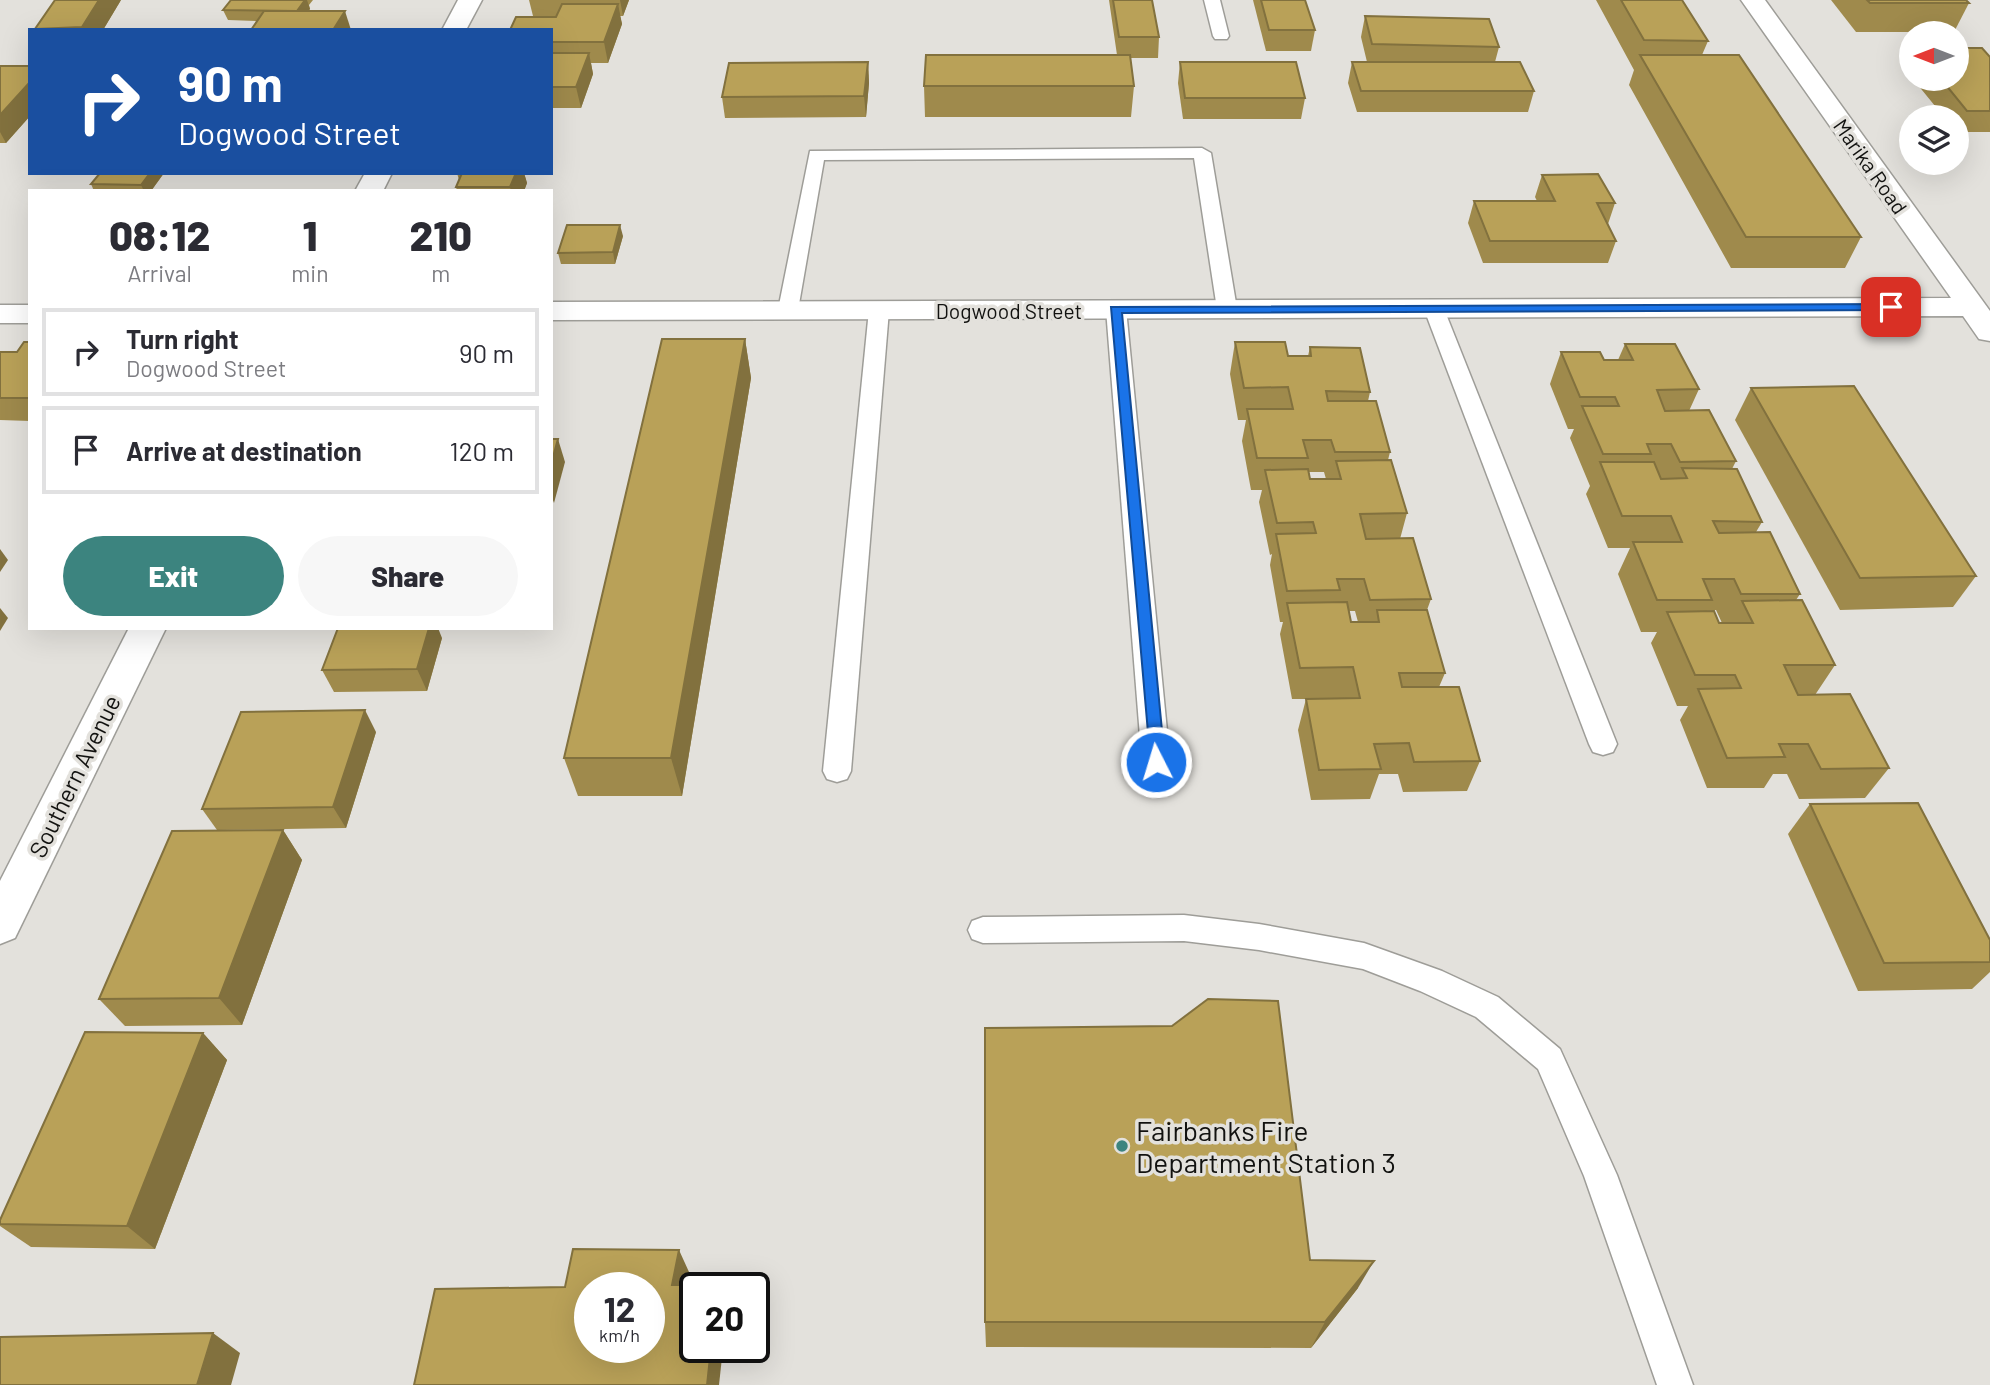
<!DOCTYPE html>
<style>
:root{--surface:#fff;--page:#f7f7f7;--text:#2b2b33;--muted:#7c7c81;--line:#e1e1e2;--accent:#3c847f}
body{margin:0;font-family:Barlow,sans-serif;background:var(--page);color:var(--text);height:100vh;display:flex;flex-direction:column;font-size:26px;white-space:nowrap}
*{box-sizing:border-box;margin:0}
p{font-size:23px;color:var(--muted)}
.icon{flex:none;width:38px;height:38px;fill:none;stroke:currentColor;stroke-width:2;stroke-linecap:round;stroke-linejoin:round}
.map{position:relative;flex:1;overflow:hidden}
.details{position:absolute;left:28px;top:189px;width:525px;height:441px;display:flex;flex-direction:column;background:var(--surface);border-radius:0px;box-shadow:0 7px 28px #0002}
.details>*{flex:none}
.banner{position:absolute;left:28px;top:28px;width:525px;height:147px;border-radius:0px;box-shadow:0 7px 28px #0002;background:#1a4fa0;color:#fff;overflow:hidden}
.needle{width:46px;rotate:270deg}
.controls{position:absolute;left:1899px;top:21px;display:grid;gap:14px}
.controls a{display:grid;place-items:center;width:70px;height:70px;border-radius:50%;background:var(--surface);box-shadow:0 7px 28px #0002;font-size:35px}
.speed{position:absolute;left:574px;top:1272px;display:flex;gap:14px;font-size:35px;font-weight:700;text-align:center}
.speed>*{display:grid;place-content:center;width:91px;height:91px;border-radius:50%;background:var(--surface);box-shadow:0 7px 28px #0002;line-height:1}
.speed small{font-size:18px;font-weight:400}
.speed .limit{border:4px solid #111;border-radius:10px;background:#fff;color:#111}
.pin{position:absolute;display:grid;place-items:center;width:60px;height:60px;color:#fff;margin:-30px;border-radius:14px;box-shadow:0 4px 10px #0006}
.me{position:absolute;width:77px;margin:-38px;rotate:355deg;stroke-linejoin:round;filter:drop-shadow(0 0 5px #0008)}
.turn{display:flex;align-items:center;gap:24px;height:147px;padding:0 35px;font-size:32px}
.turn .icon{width:91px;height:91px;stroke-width:2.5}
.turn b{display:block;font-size:49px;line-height:60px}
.eta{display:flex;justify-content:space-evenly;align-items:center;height:119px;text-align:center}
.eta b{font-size:42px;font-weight:800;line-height:49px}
.cta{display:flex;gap:14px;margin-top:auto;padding:14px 35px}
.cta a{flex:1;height:80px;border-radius:42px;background:var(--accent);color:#fff;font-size:28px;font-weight:800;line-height:80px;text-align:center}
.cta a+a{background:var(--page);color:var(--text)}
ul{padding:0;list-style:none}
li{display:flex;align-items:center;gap:21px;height:88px;margin:0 14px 10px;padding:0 21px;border:4px solid var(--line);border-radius:0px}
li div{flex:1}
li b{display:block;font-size:26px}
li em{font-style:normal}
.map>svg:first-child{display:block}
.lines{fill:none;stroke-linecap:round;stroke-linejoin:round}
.service-casing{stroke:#9e9d98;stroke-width:3}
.minor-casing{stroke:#9e9d98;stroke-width:3}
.service{fill:#fff;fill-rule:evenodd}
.minor{fill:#fff;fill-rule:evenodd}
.wall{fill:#9f8a4c;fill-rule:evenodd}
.shaded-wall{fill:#82713e}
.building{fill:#b9a158;stroke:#82713e;stroke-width:2;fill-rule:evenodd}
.route{fill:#1a73e8;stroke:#114b97;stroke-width:2}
.poi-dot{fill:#3c847f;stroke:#e3e1dc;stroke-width:2.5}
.labels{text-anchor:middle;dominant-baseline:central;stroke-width:7;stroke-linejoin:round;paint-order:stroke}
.far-street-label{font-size:21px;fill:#121210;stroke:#e3e1dc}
.street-label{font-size:24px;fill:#121210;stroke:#e3e1dc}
.near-poi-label{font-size:28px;fill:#121210;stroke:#e3e1dc;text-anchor:start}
</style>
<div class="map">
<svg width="1990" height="1385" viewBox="0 0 1990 1385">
<rect width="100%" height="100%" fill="#e3e1dc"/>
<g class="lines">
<defs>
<g id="service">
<path d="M1204 0H1220L1229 36 1227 39H1215L1213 36Z"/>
<path d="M1202 148 1211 153 1237 309 1234 313H1220L1217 309 1194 158 824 160 798 310 795 314H781L778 310 810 151Z"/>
<path d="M1116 303 1123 305 1126 309 1170 762 1166 770 1156 773 1146 770 1142 762 1106 309 1109 305Z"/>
<path d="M1434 303 1441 305 1444 309 1617 744 1613 752 1603 755 1593 752 1589 744 1424 309 1427 305Z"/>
<path d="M879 304 886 306 889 310 851 771 847 779 837 782 827 779 823 771 869 310 872 306Z"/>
<path d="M1184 915 1259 924 1364 943 1442 971 1498 997 1560 1049 1617 1175 1693 1385H1657L1584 1176 1538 1069 1476 1017 1420 991 1363 969 1259 950 1184 941 983 943 972 939 968 930 972 921 983 917Z"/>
</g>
<g id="minor">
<path d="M458 0H482L466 30H442Z"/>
<path d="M1741 0H1765L1990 311V341L1979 339 1963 316 551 320V302L1951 298Z"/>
<path d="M365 173H392L383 191H355Z"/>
<rect x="0" y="305" width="30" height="18"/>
<path d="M129 628H166L15 938 0 944V881Z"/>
</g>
</defs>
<use href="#service" class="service-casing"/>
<use href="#minor" class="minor-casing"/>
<use href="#service" class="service"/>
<use href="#minor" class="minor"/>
</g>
<g class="wall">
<path d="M121 0 103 30 35 29Z"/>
<path d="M231 0H313L309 5 310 9 308 11 257 21 228 20 223 10Z"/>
<path d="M529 0H629L623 16H620L622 24 608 63H591L593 74 581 108H551V30L557 16H533Z"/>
<path d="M1109 0H1152L1159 37 1158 58H1130L1134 86 1131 117H925L924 86 1117 55Z"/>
<path d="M1253 0H1305L1315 30 1311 51H1266Z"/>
<path d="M1596 0H1682L1708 41 1702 55 1861 237 1845 268H1731L1629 85 1634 70Z"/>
<path d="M1831 0H1966L1969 3 1954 32H1856Z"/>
<path d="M1365 16 1499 47 1495 62 1534 91 1528 112H1357L1348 83 1352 62H1367L1361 37Z"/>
<path d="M1911 55V76L1904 68Z"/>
<path d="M1990 57V132H1956V117H1944L1913 79H1956Z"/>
<path d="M868 62 869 83 866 117 725 118 722 97Z"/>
<path d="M1180 62 1305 98 1301 119H1183L1178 83Z"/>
<path d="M0 66H30V116L6 143H0Z"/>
<path d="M164 173 151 191H94L91 184Z"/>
<path d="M457 173H524L527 183 524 191H457L456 187 459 180Z"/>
<path d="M1542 175 1615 203 1608 224 1616 241 1608 263H1483L1468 223 1474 201H1537L1535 197Z"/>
<path d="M623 236 615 264H561L558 253Z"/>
<path d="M745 339 751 378 682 796H578L564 758Z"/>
<path d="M30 342V421L0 420V352H17Z"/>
<path d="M1235 342 1288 356H1308L1310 347 1370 392 1368 401 1390 452 1388 460 1407 513 1400 539 1431 599 1427 610 1445 673 1439 687 1480 761 1467 791 1403 792 1398 774H1379L1370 799 1311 800 1298 730 1306 699H1344H1292L1280 634 1283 622H1280L1270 565 1272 554 1270 555 1259 502 1262 490H1251L1242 441 1246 420H1238L1230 374ZM1309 472H1324L1326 479H1310ZM1349 611H1355L1358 622H1351Z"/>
<path d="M1625 344 1699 389 1689 411 1736 461 1732 469 1762 522 1756 532 1800 594 1796 600 1835 665 1815 695 1889 768 1865 798 1799 799 1787 774H1773L1764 788H1707L1680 720 1688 706H1677L1651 643 1657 632H1641L1618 574 1630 548H1608L1586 494 1590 486 1570 438 1574 429H1568L1550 384 1561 352 1604 360H1618ZM1716 610 1722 623H1719L1706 611Z"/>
<path d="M1751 388 1976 576 1953 607 1840 610 1735 420Z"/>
<path d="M442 638 427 691 334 692 322 670Z"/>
<path d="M376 732 346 828 217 830 202 809Z"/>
<path d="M1810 804 1990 940V972L1972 989 1858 991 1788 834Z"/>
<path d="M283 830 302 860 242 1025 125 1026 99 999Z"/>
<path d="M1172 1026 1310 1260 1358 1288 1311 1348 986 1347 985 1322Z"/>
<path d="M203 1033 227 1060 155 1249 31 1247 0 1226V1220Z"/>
</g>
<g class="shaded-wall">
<path d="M99 0H121L103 30H84L82 27Z"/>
<path d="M305 0H307L310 9 300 21 297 11Z"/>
<path d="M620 0H629L623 16Z"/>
<path d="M618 4 622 24 608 63 604 42Z"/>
<path d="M345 11 351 30H333Z"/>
<path d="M589 53 593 74 581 108 576 87Z"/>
<path d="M868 62 869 83 866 117 864 96Z"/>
<path d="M30 82V116L6 143 0 132V115Z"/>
<path d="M150 173H164L151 191H144L141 185Z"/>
<path d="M512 173H524L527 183 524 191H511L510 187Z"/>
<path d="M620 225 623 236 615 264 613 252Z"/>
<path d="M745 339 751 378 682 796 671 758Z"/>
<path d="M558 439 565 462 554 503 551 495V464Z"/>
<path d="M0 549 8 560 0 572Z"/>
<path d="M0 608 8 618 0 631Z"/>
<path d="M429 628H438L442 638 427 691 417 669Z"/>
<path d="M365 710 376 732 346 828 333 807Z"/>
<path d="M283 830 302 860 242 1025 219 998Z"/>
<path d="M203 1033 227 1060 155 1249 127 1226Z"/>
<path d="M679 1250 689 1272 683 1306 672 1285Z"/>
<path d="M1374 1261 1358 1288 1311 1348 1325 1322Z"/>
<path d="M213 1333 240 1353 231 1385H197Z"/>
<path d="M711 1348H723L719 1385H707Z"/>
</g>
<g class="building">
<path d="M55 0H99L82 27 35 29Z"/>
<path d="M231 0H305L297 11 223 10Z"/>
<path d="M1113 0H1152L1159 37H1119Z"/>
<path d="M1261 0H1305L1315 30H1269Z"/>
<path d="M1621 0H1682L1708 41 1644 40Z"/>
<path d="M1867 0H1966L1969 3H1870Z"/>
<path d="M562 4H618L604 42H551V30H510L516 17H556Z"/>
<path d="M264 11H345L333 30H251Z"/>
<path d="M1365 16 1489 19 1499 47 1372 44Z"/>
<path d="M1956 48H1982L1990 57V111H1967L1941 79H1956Z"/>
<path d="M551 53H589L576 87H551Z"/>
<path d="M926 55H1130L1134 86H924Z"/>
<path d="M1640 55H1739L1861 237H1746Z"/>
<path d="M868 62 864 96 722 97 729 63Z"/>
<path d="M1180 62H1296L1305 98H1185Z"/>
<path d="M1352 62H1520L1534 91H1361Z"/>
<path d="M0 66H30V82L0 115Z"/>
<path d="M100 173H150L141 185 91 184Z"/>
<path d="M462 173H516L510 187H456Z"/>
<path d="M1598 174 1615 203H1597L1616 241H1490L1474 201H1555L1542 175Z"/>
<path d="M567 225H620L613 252 558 253Z"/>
<path d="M662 339H745L671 758H564Z"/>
<path d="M24 342H30V398H0V352H17Z"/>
<path d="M1235 342H1285L1288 356H1311L1310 347 1360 348 1370 392 1326 391 1328 401H1376L1390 452H1335L1331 440H1303L1308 458H1257L1247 409H1293L1288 387 1244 388Z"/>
<path d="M1625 344H1675L1699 389 1657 390 1665 411 1709 410 1736 461 1680 462 1671 444H1647L1651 454H1603L1582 406H1619L1615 397H1580L1561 352H1600L1604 360H1633Z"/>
<path d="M1854 386 1976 576 1860 578 1751 388Z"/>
<path d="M551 439H558L551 464Z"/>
<path d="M1391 460 1407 513 1360 514 1366 539 1413 538 1431 599 1370 600 1364 579H1337L1340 590 1287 591 1276 534 1316 533 1313 522 1277 523 1265 470 1308 469 1310 479H1341L1336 461Z"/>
<path d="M1600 462H1654L1661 479 1687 478 1682 468 1737 469 1762 522 1713 521 1719 533 1770 532 1800 594H1741L1734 579H1703L1712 600H1657L1633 542H1682L1671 516H1622Z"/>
<path d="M1802 600 1835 665H1784L1798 695 1850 694 1889 768 1821 769 1808 744H1779L1785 757 1727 758 1698 689 1741 688 1735 675H1695L1667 612 1714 611 1719 623H1753L1742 601Z"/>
<path d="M1347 602 1351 622H1379L1377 610H1427L1445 673H1399L1402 687H1459L1480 761 1414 762 1409 743 1374 744 1381 769 1319 770 1306 699 1360 698 1353 667 1300 668 1287 603Z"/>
<path d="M338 628H429L417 669 322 670Z"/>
<path d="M365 710 333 807 202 809 241 712Z"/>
<path d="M1918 803 1990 940V962L1884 963 1810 804Z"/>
<path d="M283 830 219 998 99 999 172 831Z"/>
<path d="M1208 999 1278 1001 1310 1260 1374 1261 1325 1322H985V1028L1172 1026Z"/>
<path d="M85 1032 203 1033 127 1226 0 1224V1220Z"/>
<path d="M573 1249 679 1250 672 1285H717V1288H695V1348H711L707 1385H414L435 1289 565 1287ZM590 1288H649V1348H590Z"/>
<path d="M213 1333 197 1385H0V1337Z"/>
</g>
<path class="route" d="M1891 304 1895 305V310L1122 313 1165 762 1162 767H1151L1111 307Z"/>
<circle class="poi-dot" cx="1122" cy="1146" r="7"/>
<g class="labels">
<g class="far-street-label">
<text transform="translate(1871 166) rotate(55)">Marika Road</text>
<text x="1009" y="310">Dogwood Street</text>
</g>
<g class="street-label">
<text transform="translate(74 776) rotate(-64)">Southern Avenue</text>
</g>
<g class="near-poi-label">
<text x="1136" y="1130">Fairbanks Fire<tspan x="1136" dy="32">Department Station 3</tspan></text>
</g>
</g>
</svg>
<div class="controls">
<a><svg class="needle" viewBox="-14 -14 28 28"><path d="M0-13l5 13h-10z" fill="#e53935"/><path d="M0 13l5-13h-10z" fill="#7c7c81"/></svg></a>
<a><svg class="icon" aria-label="layers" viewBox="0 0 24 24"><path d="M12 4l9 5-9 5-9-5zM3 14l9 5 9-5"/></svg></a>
</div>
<div class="speed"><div>12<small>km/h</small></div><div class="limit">20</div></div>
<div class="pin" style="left:1891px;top:307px;background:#d93025"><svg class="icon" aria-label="arrive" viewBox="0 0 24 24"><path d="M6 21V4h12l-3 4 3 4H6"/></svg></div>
<svg class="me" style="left:1156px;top:762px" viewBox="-20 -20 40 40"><circle r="17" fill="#1a73e8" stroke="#fff" stroke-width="3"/><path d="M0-11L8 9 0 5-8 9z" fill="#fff"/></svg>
<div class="banner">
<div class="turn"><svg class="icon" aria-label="right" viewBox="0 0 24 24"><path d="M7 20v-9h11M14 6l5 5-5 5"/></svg><div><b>90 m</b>Dogwood Street</div></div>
</div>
<section class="details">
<div class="eta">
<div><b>08:12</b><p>Arrival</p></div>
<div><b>1</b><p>min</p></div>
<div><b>210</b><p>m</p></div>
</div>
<ul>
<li><svg class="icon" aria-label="right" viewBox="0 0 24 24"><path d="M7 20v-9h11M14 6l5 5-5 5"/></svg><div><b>Turn right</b><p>Dogwood Street</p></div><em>90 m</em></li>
<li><svg class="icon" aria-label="arrive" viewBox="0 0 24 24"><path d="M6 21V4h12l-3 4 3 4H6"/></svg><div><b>Arrive at destination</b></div><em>120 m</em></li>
</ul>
<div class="cta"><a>Exit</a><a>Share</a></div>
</section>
</div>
